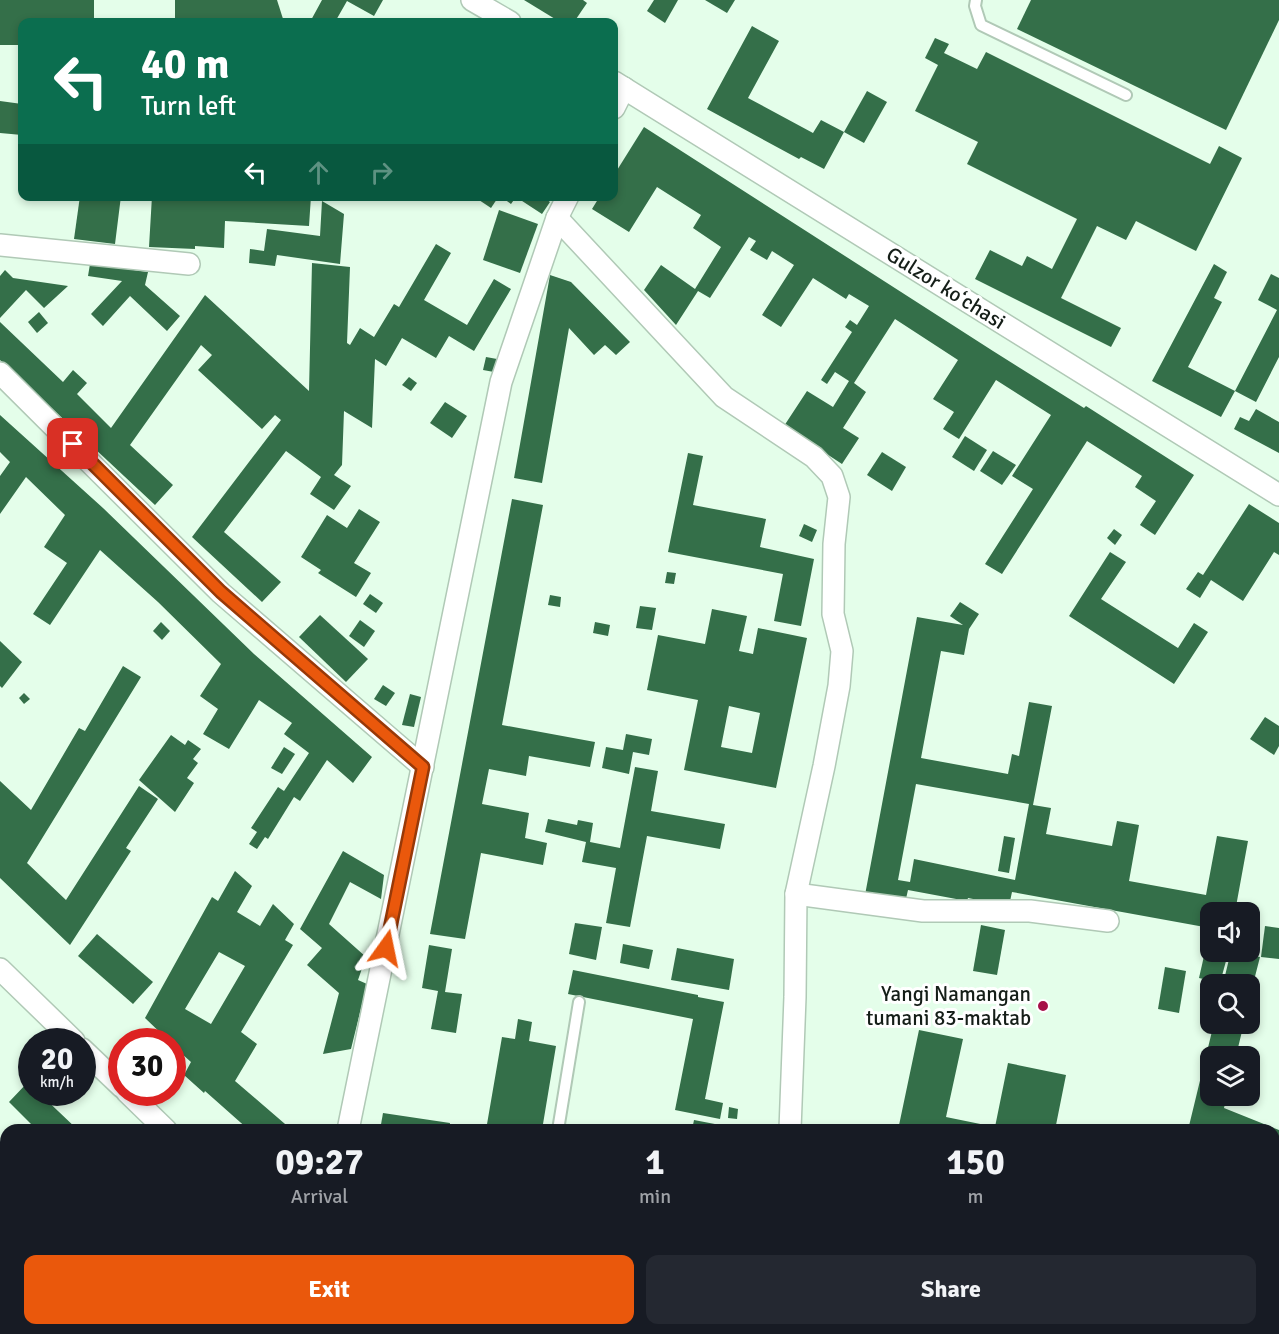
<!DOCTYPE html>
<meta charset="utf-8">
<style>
:root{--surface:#171b24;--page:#242831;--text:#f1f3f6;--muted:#9ea1a6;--accent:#ea580c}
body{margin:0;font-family:Signika,sans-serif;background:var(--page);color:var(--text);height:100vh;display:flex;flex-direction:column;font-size:22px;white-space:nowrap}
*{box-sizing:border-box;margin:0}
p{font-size:20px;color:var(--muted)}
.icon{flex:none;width:33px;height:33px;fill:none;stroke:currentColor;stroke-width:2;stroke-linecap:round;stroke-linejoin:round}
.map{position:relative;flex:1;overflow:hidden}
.panel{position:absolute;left:0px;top:1124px;width:1280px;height:212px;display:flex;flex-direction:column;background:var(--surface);border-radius:18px 18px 0 0;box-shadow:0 3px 9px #0003}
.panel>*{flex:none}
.banner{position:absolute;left:18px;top:18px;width:600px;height:183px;border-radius:12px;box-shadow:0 3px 9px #0003;background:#0b6e4f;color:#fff;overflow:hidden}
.buttons{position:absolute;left:1200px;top:902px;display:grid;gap:12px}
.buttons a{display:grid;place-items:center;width:60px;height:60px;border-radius:12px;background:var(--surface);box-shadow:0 3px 9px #0003;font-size:30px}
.speed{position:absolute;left:18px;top:1028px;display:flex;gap:12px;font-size:30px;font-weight:700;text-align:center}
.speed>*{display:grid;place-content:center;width:78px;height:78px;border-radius:50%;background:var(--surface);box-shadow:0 3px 9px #0003;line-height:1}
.speed small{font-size:15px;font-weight:400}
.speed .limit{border:9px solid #d22;background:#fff;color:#111}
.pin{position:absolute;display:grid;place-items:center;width:51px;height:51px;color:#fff;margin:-26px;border-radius:12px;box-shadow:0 3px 9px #0006}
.me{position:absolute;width:66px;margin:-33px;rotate:12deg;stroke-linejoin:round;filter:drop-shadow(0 0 4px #0008)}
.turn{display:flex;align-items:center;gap:21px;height:126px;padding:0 24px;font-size:27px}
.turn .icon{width:78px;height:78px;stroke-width:2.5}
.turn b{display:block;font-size:42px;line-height:51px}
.lanes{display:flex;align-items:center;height:57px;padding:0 24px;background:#0003;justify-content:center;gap:30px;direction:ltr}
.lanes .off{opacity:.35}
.eta{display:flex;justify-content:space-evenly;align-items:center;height:102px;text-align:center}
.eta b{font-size:36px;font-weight:800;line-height:42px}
.action{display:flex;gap:12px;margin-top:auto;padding:12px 24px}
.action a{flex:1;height:69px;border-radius:12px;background:var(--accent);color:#fff;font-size:24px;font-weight:800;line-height:69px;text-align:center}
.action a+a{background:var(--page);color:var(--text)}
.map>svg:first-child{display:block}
.grass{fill:#fcd7dd}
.building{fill:#346f49;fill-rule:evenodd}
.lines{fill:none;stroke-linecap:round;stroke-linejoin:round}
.lane-casing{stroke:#b0c9b6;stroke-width:14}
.street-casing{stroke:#b0c9b6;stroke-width:24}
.lane{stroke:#fff;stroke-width:10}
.street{stroke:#fff;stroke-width:21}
.route-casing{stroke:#983908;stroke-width:15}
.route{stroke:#ea580c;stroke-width:10}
.poi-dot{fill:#a61048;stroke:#fff;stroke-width:2}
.labels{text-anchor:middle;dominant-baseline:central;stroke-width:6;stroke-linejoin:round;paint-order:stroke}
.street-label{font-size:21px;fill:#151e18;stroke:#fff}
.poi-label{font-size:21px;fill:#151e18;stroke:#fff;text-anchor:end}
</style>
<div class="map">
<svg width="1279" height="1334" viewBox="0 0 1279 1334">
<rect width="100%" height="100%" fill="#e4feea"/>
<path class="grass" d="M882 1329H922L921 1334H881Z"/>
<g class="building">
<path d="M0 0H94V22H22V45H0Z"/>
<path d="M175 0H277L284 22H175Z"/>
<path d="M322 0H383L374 16 347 1 335 22H310Z"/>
<path d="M524 0H583L587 3 574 22H560Z"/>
<path d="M654 0H678L665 23 647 11Z"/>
<path d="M705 0H735L727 13Z"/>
<path d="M1031 0H1279V20L1226 130 1017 29Z"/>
<path d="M752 26 779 41 748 98 813 133 821 120 844 132 824 169 801 157 799 159 707 109Z"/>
<path d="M935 38 949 44 944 53 977 69 986 52 1210 164 1219 146 1242 158 1196 251 1136 221 1126 240 1097 226 1061 298 1121 328 1111 347 975 279 990 250 1022 266 1027 256 1052 269 1077 219 967 164 978 142 915 111 938 65 925 58Z"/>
<path d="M867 91 887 102 864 143 844 132Z"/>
<path d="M0 101 22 104V135L0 133Z"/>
<path d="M644 127 993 351 1084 408 1086 406 1194 475 1155 535 1140 525 1156 501 1135 487 1142 476 1087 441 1002 574 985 564 1033 489 1012 476 1051 415 996 380 959 439 943 429 954 412 933 399 958 360 895 319 854 383 866 392 843 428 859 438 842 464 784 426 807 391 833 407 849 381 835 372 827 384 821 380 852 332 845 327 850 320 857 325 869 306 849 294 846 299 813 278 781 327 762 315 794 265 772 251 767 260 750 250 756 241 749 237 710 298 698 291 676 325 644 290 661 265 695 289 721 247 693 228 701 215 657 187 629 232 592 209 600 196H614V175Z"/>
<path d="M80 196H121L115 244 74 239Z"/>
<path d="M152 196H311L309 226 225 221 224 248 195 246V249L149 247Z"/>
<path d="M473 196H499L491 208Z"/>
<path d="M500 196H542L550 202 542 214 516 197 511 204Z"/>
<path d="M322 201 344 214 340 264 277 255 275 266 249 263 250 249 264 251 267 229 320 236Z"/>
<path d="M499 210 538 224 520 273 483 260Z"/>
<path d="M436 244 451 253 424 300 467 325 494 279 511 289 474 351 449 336 436 358 402 338 386 366 375 359 372 428 344 411 342 465 334 475 351 486 334 510 310 494 321 477 286 451 224 532 281 582 262 602 192 537 281 420 275 415 262 429 198 370 212 355 201 345 130 445 173 485 155 505 0 360V322L63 382 73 370 87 383 77 394 111 428 205 295 309 391 312 263 350 267 347 343 350 345 360 328 374 337 394 304 399 307Z"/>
<path d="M90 264 148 272 145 285 180 316 167 331 130 296 103 326 91 314 122 281 88 276Z"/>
<path d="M1214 264 1227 272 1214 298 1222 302 1188 367 1235 391 1221 417 1152 381Z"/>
<path d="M5 270 13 278 68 286 44 308 26 290 0 318V276Z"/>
<path d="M1271 274 1279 278V357L1256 402 1235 391 1277 310 1258 300Z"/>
<path d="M550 275 571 282 630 342 616 355 605 345 594 355 569 328 542 483 514 478Z"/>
<path d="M39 312 48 323 37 333 28 322Z"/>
<path d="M486 357 497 359 494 372 483 370Z"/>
<path d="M409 377 417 383 411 391 402 385Z"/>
<path d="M445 402 467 416 452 438 430 423Z"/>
<path d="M1256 409 1279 422V453L1234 429 1240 417 1249 421Z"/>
<path d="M0 415 103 508 254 654 372 757 353 783 327 760 300 801 294 797 268 839 265 837 257 849 249 844 257 832 251 828 278 787 284 791 309 753 284 734 292 723 259 700 229 749 203 734 218 709 200 696 221 664 158 602 100 550 50 625 33 614 67 563 44 547 65 515 26 477 0 514V476L10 462 0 452Z"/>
<path d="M965 436 987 450 974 471 952 457Z"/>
<path d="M993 451 1016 465 1002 485 980 471Z"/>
<path d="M882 452 906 467 892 491 867 475Z"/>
<path d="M688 453 703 456 693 505 766 519 760 547 814 559 801 626 774 621 783 574 668 552Z"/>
<path d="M512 499 543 505 502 725 595 742 590 767 529 756 526 776 489 769 482 804 529 813 525 838 547 843 543 865 481 853 465 939 430 934Z"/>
<path d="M1249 504 1279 523V555L1274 552 1243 601 1211 580 1200 598 1186 589 1198 572 1203 575Z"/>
<path d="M359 509 380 522 354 563 371 573 356 597 318 573 321 570 301 557 327 515 347 528Z"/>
<path d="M804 524 817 530 812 542 799 536Z"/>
<path d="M1114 529 1122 535 1115 545 1107 538Z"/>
<path d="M1110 552 1126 562 1101 599 1178 648 1194 623 1208 632 1174 684 1069 616Z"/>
<path d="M667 572 676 573 674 584 665 583Z"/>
<path d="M370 594 383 603 376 613 363 604Z"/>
<path d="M550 595 561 597 560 607 548 605Z"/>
<path d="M960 602 979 614 969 629 964 655 941 651 921 758 1008 774 1012 754 1019 756 1029 702 1052 706 1033 805 1051 808 1046 834 1112 846 1117 821 1139 825 1129 881 1206 895 1217 836 1248 841 1235 912H1210V928L1012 892 1009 906 968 898 967 901 908 890 905 903 865 895 917 617 963 625 950 616ZM916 784 1029 804 1015 880 914 859 910 882 898 880Z"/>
<path d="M640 606 656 608 652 630 636 628Z"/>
<path d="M712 609 747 616 739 651 753 654 758 628 807 638 776 788 684 770 698 700 647 690 658 635 705 644ZM729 706 760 713 752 753 721 747Z"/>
<path d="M320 615 368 659 346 682 299 637Z"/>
<path d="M360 620 375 631 364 647 349 636Z"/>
<path d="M161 622 170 631 162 640 153 631Z"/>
<path d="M595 622 610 625 608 636 593 633Z"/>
<path d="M0 641 22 662 2 688 0 686Z"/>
<path d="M123 666 141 677 27 863 66 900 139 786 158 799 126 848 131 851 70 945 0 878V781L31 810 79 728 85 731Z"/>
<path d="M383 685 395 693 386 706 374 699Z"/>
<path d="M24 693 30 699 24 704 19 698Z"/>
<path d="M410 694 421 697 414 727 402 725Z"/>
<path d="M1265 717 1279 726V746L1274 755 1250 739Z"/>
<path d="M626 734 652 739 649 755 633 752 629 774 602 768 606 747 623 750Z"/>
<path d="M171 735 185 745 188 740 201 749 193 759 198 763 187 778 194 783 175 812 139 780Z"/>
<path d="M284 747 295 754 282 774 271 768Z"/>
<path d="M635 767 658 771 651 811 725 824 720 849 647 836 630 927 606 923 616 868 582 862 586 842 545 832 548 819 577 825 578 820 593 823 590 842 620 848Z"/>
<path d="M1004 836 1015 838 1009 873 998 871Z"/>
<path d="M343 851 384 875 381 899 350 882 329 924 366 957 358 980 367 984 351 1049 323 1054 339 993 307 965 322 948 300 929Z"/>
<path d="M235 871 252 886 237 912 260 926 273 904 294 924 285 940 293 945 241 1032 257 1044 235 1081 292 1130H249L205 1091 204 1093 184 1075 191 1062 172 1045V1041H169L145 1018 212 897 218 901ZM219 952 245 966 211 1024 185 1009Z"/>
<path d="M575 923 602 927 596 960 569 954Z"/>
<path d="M981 925 1005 930 997 975 973 971Z"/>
<path d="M1265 926 1279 928V959L1261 957Z"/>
<path d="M97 934 153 982 133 1004 78 956Z"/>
<path d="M623 944 653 950 649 969 620 963Z"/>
<path d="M429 945 452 949 445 992 462 994 456 1033 431 1029 438 991 422 988Z"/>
<path d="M677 948 734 959 729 990 671 980Z"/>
<path d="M1231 951 1260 957 1250 996V984H1223Z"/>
<path d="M1204 956 1226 961 1220 983 1199 978Z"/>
<path d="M1165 967 1186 971 1179 1013 1158 1009Z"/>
<path d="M573 970 698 995V997L724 1002 705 1099 723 1103 720 1119 675 1110 693 1019 568 994Z"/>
<path d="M518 1019 532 1022 529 1041 556 1046 542 1130H486L502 1037 515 1039Z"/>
<path d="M1214 1023H1244L1236 1056H1210V1095H1227L1224 1108 1279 1130V1170L1274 1167V1130H1188Z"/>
<path d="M919 1030 963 1039 946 1117 995 1127 1008 1063 1066 1075 1055 1130H898Z"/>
<path d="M28 1082 32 1086V1092H38L78 1130H37L9 1102Z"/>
<path d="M729 1107 738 1109 737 1119 728 1118Z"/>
<path d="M383 1113 450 1123 449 1130H380Z"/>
<path d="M694 1120 720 1125 719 1130H692Z"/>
<path d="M1279 1212V1309L1274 1307V1224Z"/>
<path d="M85 1329H102L98 1334H90Z"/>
<path d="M173 1329H198L194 1334H178Z"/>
<path d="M241 1329H288L293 1334H246Z"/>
<path d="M1084 1329H1128L1126 1334H1083Z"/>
</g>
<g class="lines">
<defs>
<g id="lane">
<path d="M976 0 975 6 981 25 1126 95"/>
<path d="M558 1130 579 1002"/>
<path d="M463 1334 469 1329"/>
</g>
<g id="street">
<path d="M472 0 510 22"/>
<path d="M614 82 1279 495"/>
<path d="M614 108 624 88"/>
<path d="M557 218 724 397 814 457 832 476 839 497 834 544 833 614 842 651 839 686 824 766 796 894 795 997 790 1130"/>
<path d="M0 245 189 264"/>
<path d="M0 373 221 593 423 767"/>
<path d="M796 894 923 911H1030L1108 921"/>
<path d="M0 969 74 1041"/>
<path d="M82 1049 122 1087"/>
<path d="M127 1092 166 1130"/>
<path d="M348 1130 501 382 557 218 568 196"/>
<path d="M371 1329 376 1334"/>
<path d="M1237 1329 1248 1334"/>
<path d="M749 1334 750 1329"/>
</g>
</defs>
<use href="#lane" class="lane-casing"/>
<use href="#street" class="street-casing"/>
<use href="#lane" class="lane"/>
<use href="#street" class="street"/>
</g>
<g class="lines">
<defs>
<path id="route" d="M73 444 221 592 423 767 386 948"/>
</defs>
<use href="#route" class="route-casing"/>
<use href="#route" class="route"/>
</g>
<circle class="poi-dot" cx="1043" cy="1006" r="6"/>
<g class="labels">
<g class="street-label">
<text transform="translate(946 288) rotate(32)">Gulzor koʻchasi</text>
</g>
<g class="poi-label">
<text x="1031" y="994">Yangi Namangan<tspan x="1031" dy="24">tumani 83-maktab</tspan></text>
</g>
</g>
</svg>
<div class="buttons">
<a><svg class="icon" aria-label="sound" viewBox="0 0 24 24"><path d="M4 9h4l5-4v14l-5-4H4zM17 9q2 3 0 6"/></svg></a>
<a><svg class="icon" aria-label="search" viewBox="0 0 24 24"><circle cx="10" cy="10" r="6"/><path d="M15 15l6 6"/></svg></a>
<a><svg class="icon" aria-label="layers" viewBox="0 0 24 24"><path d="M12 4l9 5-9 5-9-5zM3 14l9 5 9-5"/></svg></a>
</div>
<div class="speed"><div>20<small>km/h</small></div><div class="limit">30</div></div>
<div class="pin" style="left:73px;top:444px;background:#d93025"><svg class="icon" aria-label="arrive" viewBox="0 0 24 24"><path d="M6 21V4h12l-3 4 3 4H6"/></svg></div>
<svg class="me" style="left:386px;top:948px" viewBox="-20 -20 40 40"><path d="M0-17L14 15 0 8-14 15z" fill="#ea580c" stroke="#fff" stroke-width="4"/></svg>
<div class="banner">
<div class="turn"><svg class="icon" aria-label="left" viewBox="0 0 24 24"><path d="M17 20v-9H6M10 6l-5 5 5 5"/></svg><div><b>40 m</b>Turn left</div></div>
<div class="lanes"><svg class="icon" aria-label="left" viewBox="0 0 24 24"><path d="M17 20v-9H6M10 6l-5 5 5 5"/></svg><svg class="icon off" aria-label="ahead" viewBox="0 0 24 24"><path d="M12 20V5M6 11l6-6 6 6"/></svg><svg class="icon off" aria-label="right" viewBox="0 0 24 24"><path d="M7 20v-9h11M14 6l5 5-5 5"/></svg></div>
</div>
<section class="panel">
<div class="eta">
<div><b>09:27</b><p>Arrival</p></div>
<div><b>1</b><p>min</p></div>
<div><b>150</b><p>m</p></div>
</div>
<div class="action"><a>Exit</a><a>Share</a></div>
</section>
</div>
